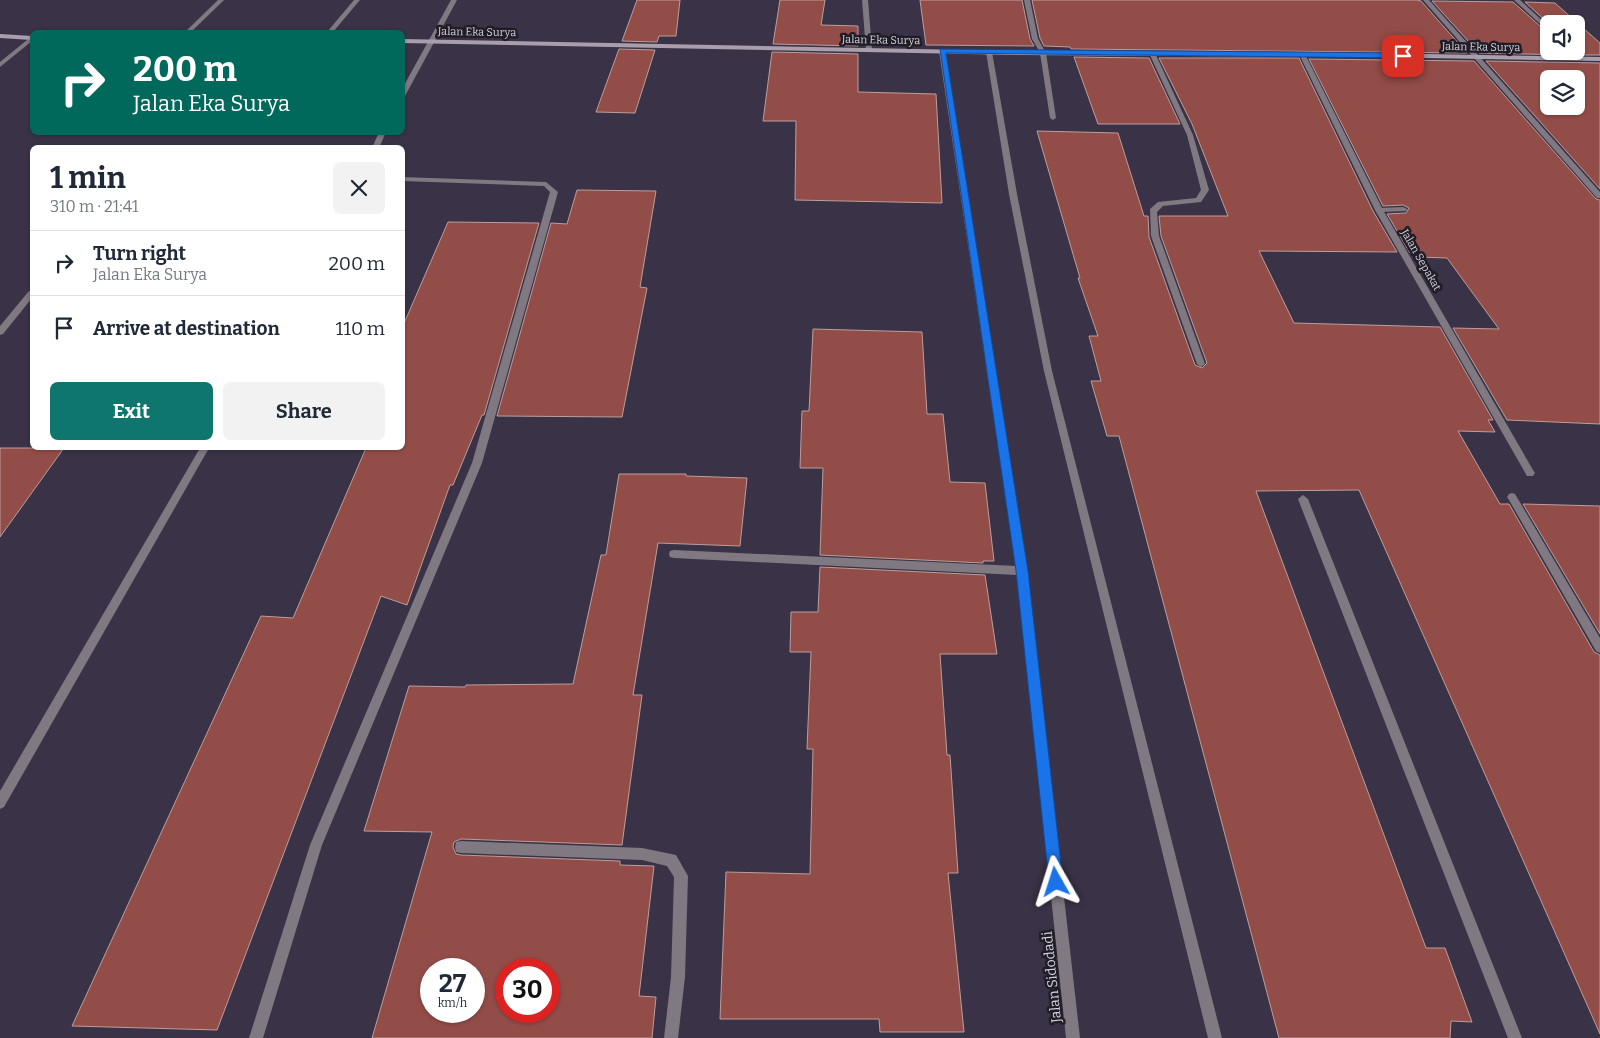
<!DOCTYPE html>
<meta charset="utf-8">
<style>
:root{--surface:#fff;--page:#f2f2f3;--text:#1f2937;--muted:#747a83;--line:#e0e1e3;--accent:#0f766e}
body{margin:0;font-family:Bitter,serif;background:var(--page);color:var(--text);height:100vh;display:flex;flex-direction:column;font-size:19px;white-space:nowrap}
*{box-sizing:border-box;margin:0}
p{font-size:16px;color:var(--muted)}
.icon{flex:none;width:28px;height:28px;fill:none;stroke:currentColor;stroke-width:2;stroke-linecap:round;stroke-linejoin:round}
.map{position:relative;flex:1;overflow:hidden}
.drawer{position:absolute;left:30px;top:145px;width:375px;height:305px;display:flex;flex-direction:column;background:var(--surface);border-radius:8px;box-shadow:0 1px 4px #0004}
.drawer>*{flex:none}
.guide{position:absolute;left:30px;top:30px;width:375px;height:105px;border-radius:8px;box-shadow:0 1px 4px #0004;background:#00695c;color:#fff;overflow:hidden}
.buttons{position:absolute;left:1540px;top:15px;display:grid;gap:10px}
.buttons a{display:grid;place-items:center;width:45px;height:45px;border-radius:8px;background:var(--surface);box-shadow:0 1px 4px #0004;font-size:25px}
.speed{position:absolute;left:420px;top:958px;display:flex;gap:10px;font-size:25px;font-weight:700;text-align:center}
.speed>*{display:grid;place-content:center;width:65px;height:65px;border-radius:50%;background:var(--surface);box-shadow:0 1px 4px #0004;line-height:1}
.speed small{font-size:12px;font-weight:400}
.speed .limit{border:8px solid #d22;background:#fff;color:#111}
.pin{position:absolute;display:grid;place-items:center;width:42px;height:42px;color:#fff;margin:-21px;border-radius:10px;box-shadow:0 2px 8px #0006}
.me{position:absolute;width:55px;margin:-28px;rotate:354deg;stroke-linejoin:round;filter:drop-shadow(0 0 4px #0008)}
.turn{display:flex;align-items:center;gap:18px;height:105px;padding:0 20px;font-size:22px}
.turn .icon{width:65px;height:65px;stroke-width:2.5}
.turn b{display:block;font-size:35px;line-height:42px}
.round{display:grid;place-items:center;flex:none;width:52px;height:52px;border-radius:8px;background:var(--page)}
.headline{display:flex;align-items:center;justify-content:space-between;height:85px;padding:0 20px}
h1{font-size:30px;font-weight:700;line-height:38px}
.cta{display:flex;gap:10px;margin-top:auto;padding:10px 20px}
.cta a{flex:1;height:58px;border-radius:8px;background:var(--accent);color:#fff;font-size:20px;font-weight:700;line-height:58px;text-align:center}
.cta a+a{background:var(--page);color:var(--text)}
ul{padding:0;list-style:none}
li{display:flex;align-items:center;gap:15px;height:65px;padding:0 20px;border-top:1px solid var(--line)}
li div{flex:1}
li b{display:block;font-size:19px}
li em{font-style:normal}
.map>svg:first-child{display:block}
.building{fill:#934d49;stroke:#bc9e9b;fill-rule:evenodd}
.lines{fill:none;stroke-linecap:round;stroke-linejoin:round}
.lane{fill:#817982;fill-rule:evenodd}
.street{fill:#817982;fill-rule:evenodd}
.secondary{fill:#aa9ead;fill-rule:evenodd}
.route{fill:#1a73e8;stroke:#114b97}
.labels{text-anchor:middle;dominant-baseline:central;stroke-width:5;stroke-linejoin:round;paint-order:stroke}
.far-street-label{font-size:11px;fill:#d4d0de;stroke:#201d26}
.street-label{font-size:14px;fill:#d4d0de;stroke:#201d26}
</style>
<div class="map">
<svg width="1600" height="1038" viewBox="0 0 1600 1038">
<rect width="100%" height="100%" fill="#3a3347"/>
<g class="building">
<path d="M637 0H680L676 36H659L657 42 622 41Z"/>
<path d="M780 0H825L821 25 858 26V46L773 44Z"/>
<path d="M920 0H1022L1030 39 1034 46 926 45Z"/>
<path d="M1032 0H1417L1421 1 1467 53 1071 49 1070 47 1044 46 1040 38Z"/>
<path d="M1432 1 1513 2 1549 34V51H1565L1568 55 1479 53Z"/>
<path d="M1525 2 1555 3 1600 43V55H1580L1576 51V24H1549Z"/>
<path d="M619 49 655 50 635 113 596 112Z"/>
<path d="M772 52 858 54V92L936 94 942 203 795 200 796 121H763Z"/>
<path d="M1074 57 1149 58 1180 124H1098Z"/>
<path d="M1159 58H1299L1373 211 1397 252 1259 251 1294 323 1440 327 1493 420H1488L1495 432 1458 431 1500 504H1509L1594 652 1600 655V1034L1359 490 1256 491 1426 948H1445L1472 1022 1451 1021 1450 1038H1279L1119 436H1107L1091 381H1101L1089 336H1098L1078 278H1080L1037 131 1118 133 1144 216H1148L1149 237 1195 365 1202 368 1207 363 1161 236 1159 216H1228L1192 124Z"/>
<path d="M1309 59 1474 61 1596 199 1600 200V424L1507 420 1453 328 1499 329 1447 258 1417 257 1414 253H1410L1387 214 1406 213 1409 208 1403 205 1383 206Z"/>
<path d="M1486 61 1600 63V189ZM1549 79H1576V106H1549Z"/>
<path d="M577 190 656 191 640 287 647 288 622 417 497 416 551 223 567 224Z"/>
<path d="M448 222 539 223 484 415H482L453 485H450L407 605 381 596 217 1030 72 1026 261 616 293 618 366 448H402V328Z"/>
<path d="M813 329 922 332 927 414H943L950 482 985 483 994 561H983V563L820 555 823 468H800L802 411H809Z"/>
<path d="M0 448H64L0 537Z"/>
<path d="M619 474H686V476L747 478 740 546 658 543 633 695H642L622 845 461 839 454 842 453 847 456 854 461 855 620 861V865L654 866 639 996 656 997 652 1038H372L432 832 364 831 409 686 465 687 466 685 573 684 601 555H606ZM431 969H474V1011H431ZM506 969H549V1011H506Z"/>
<path d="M1523 504 1600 506V634Z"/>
<path d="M820 567 985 575 997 654H940L947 755H950L958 873H948L964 1032H880L879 1019H720L726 872 810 874 813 749H807L811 652H790L791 612H818Z"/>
</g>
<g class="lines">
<g class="lane">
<path d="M1043 51 1046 53 1056 118 1053 120 1050 118 1040 53Z"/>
<path d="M1403 207 1407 209 1406 211 1379 212 1375 210 1379 208Z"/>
</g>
<g class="street">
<path d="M218 0H224L191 32H185Z"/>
<path d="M354 0H360L333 32H327Z"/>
<path d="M451 0H457L405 96 402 98V89Z"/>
<path d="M862 0H868L872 50 869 52 866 50Z"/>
<path d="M1024 0H1030L1038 39 1046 53 1045 54H1041L1032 39Z"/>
<path d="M1423 0H1429L1600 192V198H1597Z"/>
<path d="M1514 0H1520L1549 27V32Z"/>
<path d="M32 36V41L0 67V62Z"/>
<path d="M942 49 945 51 1027 571 1080 1038H1066L1017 575 674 558 670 557 669 554 670 551 674 550 1016 566 939 51Z"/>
<path d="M989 50 992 52 1017 194 1052 371 1222 1038H1208L1044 371 1009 194 986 52Z"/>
<path d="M1152 51 1155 53 1193 135 1209 190 1201 202 1163 206 1157 212 1159 236 1205 364 1201 367 1197 364 1151 236 1150 209 1158 202 1196 198 1201 190 1187 135 1149 53Z"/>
<path d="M1567 51H1574L1581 59 1576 60Z"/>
<path d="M1300 53 1305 54 1383 210 1533 470 1535 473 1533 476H1527L1375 210 1299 54Z"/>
<path d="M379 132H386L379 148H372Z"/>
<path d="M402 177 546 182 558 192 482 463 322 845 263 1038H249L310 845 472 463 550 192 544 186 402 181Z"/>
<path d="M29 291H32V298L3 334 0 335V326Z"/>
<path d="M200 448H209L4 807 0 809V791Z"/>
<path d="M1512 493 1515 494 1600 638V653L1596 651 1509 500 1507 497 1509 494Z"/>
<path d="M1303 495 1308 499 1522 1038H1508L1298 499Z"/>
<path d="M461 841 642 848 676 855 688 876 685 977 678 1038H664L671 977 674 877 667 866 642 860 461 853 456 852 455 847 456 842Z"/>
</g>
<g class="secondary">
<path d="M0 34 32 36V40L0 38Z"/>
<path d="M402 39 1019 51 1366 53 1600 57V61L1366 57 1019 55 402 43Z"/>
</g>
</g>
<path class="route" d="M940 49 1403 53 1407 56 1403 58 946 53 1028 571 1063 882 1061 888 1056 890 1051 888 1049 882 1016 571Z"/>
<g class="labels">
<g class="far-street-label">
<text transform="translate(477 32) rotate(1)">Jalan Eka Surya</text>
<text transform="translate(881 40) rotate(1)">Jalan Eka Surya</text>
<text transform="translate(1481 47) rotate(1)">Jalan Eka Surya</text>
<text transform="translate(1421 260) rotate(60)">Jalan Sepakat</text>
</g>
<g class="street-label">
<text transform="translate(1052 977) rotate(-96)">Jalan Sidodadi</text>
</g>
</g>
</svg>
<div class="buttons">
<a><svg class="icon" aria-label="sound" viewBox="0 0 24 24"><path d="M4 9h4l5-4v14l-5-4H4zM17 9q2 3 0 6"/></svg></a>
<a><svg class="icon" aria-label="layers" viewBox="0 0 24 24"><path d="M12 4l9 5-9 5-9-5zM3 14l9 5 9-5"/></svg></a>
</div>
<div class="speed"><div>27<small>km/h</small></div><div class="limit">30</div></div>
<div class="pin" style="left:1403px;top:56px;background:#d93025"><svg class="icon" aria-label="arrive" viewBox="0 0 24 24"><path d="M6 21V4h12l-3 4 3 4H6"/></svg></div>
<svg class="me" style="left:1056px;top:882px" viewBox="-20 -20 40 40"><path d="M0-17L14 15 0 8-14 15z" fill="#1a73e8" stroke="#fff" stroke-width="4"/></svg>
<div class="guide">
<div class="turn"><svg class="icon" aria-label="right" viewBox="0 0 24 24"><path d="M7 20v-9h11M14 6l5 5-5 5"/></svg><div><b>200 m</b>Jalan Eka Surya</div></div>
</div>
<section class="drawer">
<div class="headline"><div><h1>1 min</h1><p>310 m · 21:41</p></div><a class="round"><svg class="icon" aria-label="close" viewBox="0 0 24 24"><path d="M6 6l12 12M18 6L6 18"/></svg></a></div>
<ul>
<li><svg class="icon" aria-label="right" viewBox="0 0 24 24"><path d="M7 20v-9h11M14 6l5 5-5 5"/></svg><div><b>Turn right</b><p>Jalan Eka Surya</p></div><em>200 m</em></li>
<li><svg class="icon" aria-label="arrive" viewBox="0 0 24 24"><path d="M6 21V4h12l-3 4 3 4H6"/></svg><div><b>Arrive at destination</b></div><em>110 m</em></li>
</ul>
<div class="cta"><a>Exit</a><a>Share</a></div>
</section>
</div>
